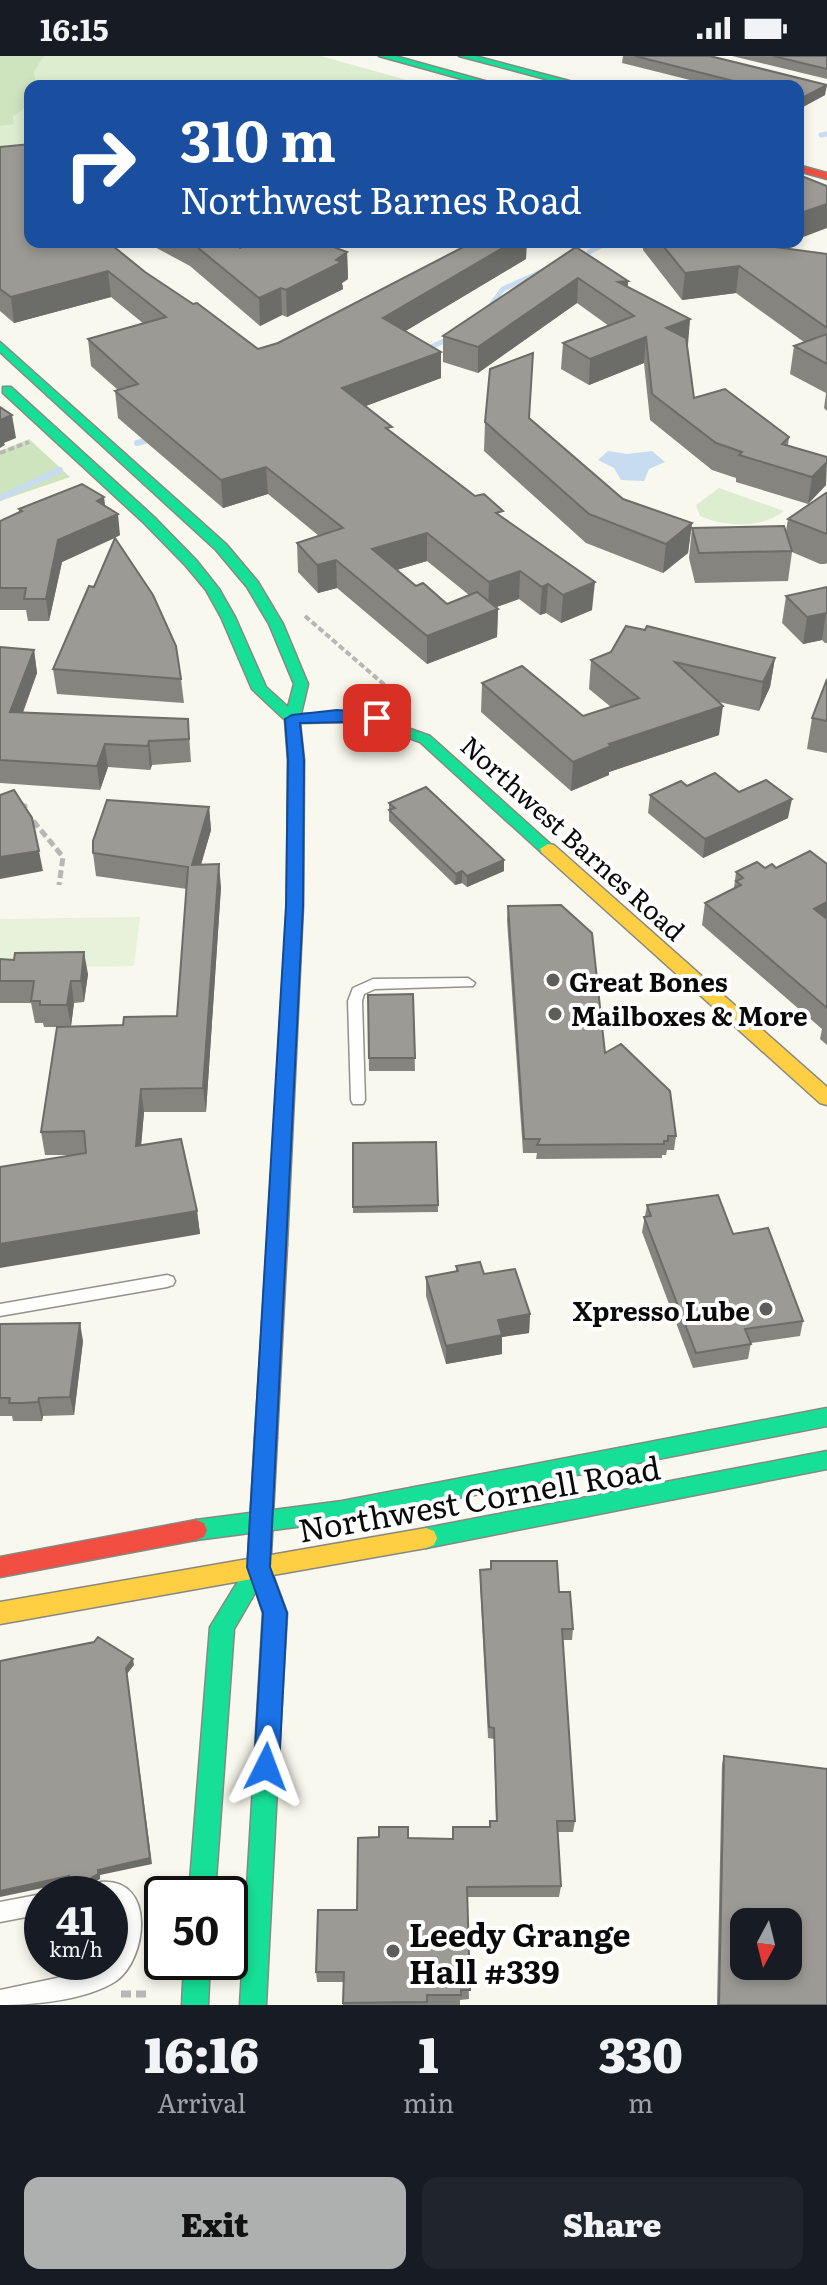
<!DOCTYPE html>
<style>
:root{--surface:#171b24;--page:#20242c;--text:#f1f3f6;--muted:#9ea1a6;--accent:#aeb0b0}
body{margin:0;font-family:Literata,serif;background:var(--page);color:var(--text);height:100vh;display:flex;flex-direction:column;font-size:30px;white-space:nowrap}
*{box-sizing:border-box;margin:0}
p{font-size:26px;color:var(--muted)}
.icon{flex:none;width:44px;height:44px;fill:none;stroke:currentColor;stroke-width:2;stroke-linecap:round;stroke-linejoin:round}
.map{position:relative;height:1949px;overflow:hidden}
.side{display:flex;flex-direction:column;background:var(--surface);flex:1}
.side>*{flex:none}
.banner{position:absolute;left:24px;top:24px;width:780px;height:168px;border-radius:16px;box-shadow:0 4px 12px #0003;background:#1a4fa0;color:#fff;overflow:hidden}
.needle{width:52px;rotate:187deg}
.controls{position:absolute;left:730px;top:1852px;display:grid;gap:16px}
.controls a{display:grid;place-items:center;width:72px;height:72px;border-radius:16px;background:var(--surface);box-shadow:0 4px 12px #0003;font-size:40px}
.speed{position:absolute;left:24px;top:1820px;display:flex;gap:16px;font-size:40px;font-weight:700;text-align:center}
.speed>*{display:grid;place-content:center;width:104px;height:104px;border-radius:50%;background:var(--surface);box-shadow:0 4px 12px #0003;line-height:1}
.speed small{font-size:20px;font-weight:400}
.speed .limit{border:4px solid #111;border-radius:12px;background:#fff;color:#111}
.pin{position:absolute;display:grid;place-items:center;width:68px;height:68px;color:#fff;margin:-34px;border-radius:16px;box-shadow:0 4px 12px #0006}
.me{position:absolute;width:88px;margin:-44px;rotate:3deg;stroke-linejoin:round;filter:drop-shadow(0 0 6px #0008)}
.turn{display:flex;align-items:center;gap:28px;height:168px;padding:0 24px;font-size:36px}
.turn .icon{width:104px;height:104px;stroke-width:2.5}
.turn b{display:block;font-size:56px;line-height:68px}
.eta{display:flex;justify-content:space-evenly;align-items:center;height:136px;text-align:center}
.eta b{font-size:48px;font-weight:800;line-height:56px}
.button{display:flex;gap:16px;margin-top:auto;padding:16px 24px}
.button a{flex:1;height:92px;border-radius:16px;background:var(--accent);color:#111;font-size:32px;font-weight:800;line-height:92px;text-align:center}
.button a+a{background:var(--page);color:var(--text)}
.status{display:flex;justify-content:space-between;align-items:center;height:56px;padding:0 40px;background:var(--surface);direction:ltr}
.status svg{height:22px;fill:currentColor}
.map>svg:first-child{display:block}
.green{fill:#ddedcf}
.forest{fill:#cde4be}
.pitch{fill:#e8f1d9}
.water{fill:#c7dcf0}
.lines{fill:none;stroke-linecap:round;stroke-linejoin:round}
.stream-far1{stroke:#c7dcf0;stroke-width:5}
.stream{stroke:#c7dcf0;stroke-width:6}
.lane-casing{stroke:#91918d;stroke-width:3}
.fast-casing{stroke:#888883;stroke-width:3}
.slow-casing{stroke:#888883;stroke-width:3}
.jam-casing{stroke:#888883;stroke-width:3}
.path-far2{stroke:#b7b7b5;stroke-width:4;stroke-dasharray:6 3;stroke-linecap:butt}
.path-far1{stroke:#b7b7b5;stroke-width:5;stroke-dasharray:8 4;stroke-linecap:butt}
.path{stroke:#b7b7b5;stroke-width:7;stroke-dasharray:10 5;stroke-linecap:butt}
.lane{fill:#fefefc;fill-rule:evenodd}
.fast{fill:#16e098;fill-rule:evenodd}
.slow{fill:#ffcf43;fill-rule:evenodd}
.jam{fill:#f24e42;fill-rule:evenodd}
.wall{fill:#85847f;fill-rule:evenodd}
.shaded-wall{fill:#6c6c68}
.building{fill:#9b9a94;stroke:#6c6c68;stroke-width:2;fill-rule:evenodd}
.route{fill:#1a73e8;stroke:#114b97;stroke-width:2}
.poi-dot{fill:#5d5d5a;stroke:#fff;stroke-width:3}
.labels{text-anchor:middle;dominant-baseline:central;stroke-width:8;stroke-linejoin:round;paint-order:stroke}
.street-label{font-size:26px;fill:#0a0a0a;stroke:#fff}
.poi-label{font-size:26px;font-weight:bold;fill:#0a0a0a;stroke:#fff;text-anchor:start}
.near-street-label{font-size:32px;fill:#0a0a0a;stroke:#fff}
.near-poi-label{font-size:32px;font-weight:bold;fill:#0a0a0a;stroke:#fff;text-anchor:start}
</style>
<div class="status"><b>16:15</b><svg viewBox="0 0 49 12"><path d="M0 12V9h3v3zM5 12V6h3v6zM10 12V3h3v9zM15 12V0h3v12zM26 1h20v11H26zM47 4h2v5h-2z"/></svg></div>
<div class="map">
<svg width="827" height="1949" viewBox="0 0 827 1949">
<rect width="100%" height="100%" fill="#f8f8ee"/>
<g class="green">
<path d="M44 0H321L428 30H33L36 25 34 16Z"/>
<path d="M30 38V98L0 96V70L8 69 18 55 26 51 23 48Z"/>
<path d="M719 432 784 455C761 473 725 471 700 460L696 449Z"/>
</g>
<g class="forest">
<path d="M0 0H44L34 16 36 25 30 30V43L23 48 26 51 13 61 14 68 0 70Z"/>
<path d="M29 383 70 421 0 445V395Z"/>
</g>
<path class="pitch" d="M140 861 134 910 0 912V863Z"/>
<path class="water" d="M608 395 627 398 652 395 665 406 649 413 644 425 621 424 614 412 598 404Z"/>
<g class="lines">
<g class="stream-far1">
<path d="M821 79 827 78"/>
<path d="M589 196 609 186"/>
<path d="M489 252 503 233 545 214"/>
<path d="M423 295 450 282"/>
</g>
<g class="stream">
<path d="M137 387 155 382"/>
<path d="M0 442 60 414"/>
</g>
<defs>
<g id="lane">
<path d="M468 922 475 927 473 930 375 933 364 938 362 945 365 1044 363 1048H353L351 1044 348 945 353 932 373 923Z"/>
<path d="M167 1219 173 1221 175 1225 173 1229 167 1231 0 1260V1248Z"/>
<path d="M101 1826C157 1822 147 1904 116 1925 87 1944 34 1949 0 1949V1934L85 1916 110 1906 120 1877V1853L113 1845H110V1838H92L94 1829Z"/>
<path d="M42 1838V1858L0 1866V1846Z"/>
</g>
<g id="fast">
<path d="M379 0H395L499 29 487 30Z"/>
<path d="M459 0H475L588 30H572Z"/>
<path d="M0 286 226 488 258 526 283 568 308 628 301 658 344 657 377 661 430 680 556 793 554 797H542L420 686 376 670 344 666 300 667 304 704 303 850 287 1189 284 1195 277 1197 270 1195 267 1189 287 850 288 704 285 664 252 633 221 561 206 534 186 510 144 467 3 337V331H11L154 461 196 504 219 533 235 561 266 631 288 651 294 628 269 568 247 531 216 494 0 296Z"/>
<path d="M827 1352V1370L342 1465 196 1484 188 1481 185 1474 188 1467 196 1464 342 1445Z"/>
<path d="M827 1395V1413L426 1492 418 1489 415 1482 418 1475 426 1472Z"/>
<path d="M259 1501 267 1504 270 1511 234 1573 215 1838H189L210 1571 251 1504Z"/>
<path d="M266 1701 275 1705 278 1713 266 1949H240L254 1713 257 1705Z"/>
<path d="M184 1906H210L208 1949H182Z"/>
</g>
<g id="slow">
<path d="M548 788 554 789 827 1031V1049L820 1047 542 797 540 793Z"/>
<path d="M266 1373 274 1375 277 1382 271 1499 426 1472 434 1475 437 1482 434 1489 426 1492 273 1519 287 1557 278 1713 275 1721 266 1725 257 1721 254 1713 263 1557 252 1523 0 1568V1546L248 1503 255 1382 258 1375Z"/>
</g>
<g id="jam">
<path d="M798 109 827 117V123L798 115Z"/>
<path d="M277 1181 284 1183 287 1189 277 1382 274 1389 266 1391 258 1389 255 1382 267 1189 270 1183Z"/>
<path d="M196 1464 204 1467 207 1474 204 1481 196 1484 0 1521V1501Z"/>
</g>
</defs>
<use href="#lane" class="lane-casing"/>
<use href="#fast" class="fast-casing"/>
<use href="#slow" class="slow-casing"/>
<use href="#jam" class="jam-casing"/>
<g class="path-far2">
<path d="M0 397 29 386"/>
<path d="M305 560 395 638"/>
</g>
<path class="path-far1" d="M19 749 25 750V755L63 801 59 829"/>
<path class="path" d="M121 1938H151"/>
<use href="#lane" class="lane"/>
<use href="#fast" class="fast"/>
<use href="#slow" class="slow"/>
<use href="#jam" class="jam"/>
</g>
<g class="wall">
<path d="M623 0H710L825 39 801 52H798V30H714L622 7Z"/>
<path d="M732 0H827V23Z"/>
<path d="M0 91 30 186 145 216 258 293 526 203 405 275 441 322 365 350 392 377 503 462 592 554 561 567 546 557 540 559 519 543 496 551 498 553 497 581 427 608 337 532 318 537 298 516 297 487 319 480 268 438 223 452 118 362 115 335 118 334 91 310 88 283 144 268 111 241 14 267 0 255ZM427 505 469 539 447 548 416 530 397 514Z"/>
<path d="M150 186H232L240 192 347 196 348 223 342 227 343 233 287 261 282 259 260 270 190 210 151 189Z"/>
<path d="M643 186H790L776 191 827 198V355L824 352 826 337 790 318 794 290 804 286 736 237 682 244 643 194Z"/>
<path d="M576 191 628 225V232L690 263 687 289 694 342 789 381 788 389 826 429 808 448 736 426V422L712 414 650 364 644 307 589 329 561 313 563 287 609 270 577 247 478 317 443 306V280Z"/>
<path d="M529 363 623 443 692 467 688 497 663 517 586 487 484 395 485 366Z"/>
<path d="M827 437V507L825 508H820L792 496 788 525 695 527 689 502 692 472 786 475 788 463Z"/>
<path d="M105 450 120 479 115 482 181 623 184 647 57 638 53 613 94 531 115 482 62 506 49 565H28L26 554H0V465L19 456V453Z"/>
<path d="M827 531V587H825L822 584 803 588 782 567 786 540Z"/>
<path d="M0 591 34 594 37 617 23 657 188 663 191 706 152 709 150 714 108 711 100 734 0 727Z"/>
<path d="M611 596 775 602 770 631 759 655 719 646V679L609 716V719L571 735 481 656 482 627 583 660 611 651 589 633 591 604Z"/>
<path d="M827 623V697L807 693 812 662Z"/>
<path d="M687 730 739 736 788 762 703 802 648 757 650 739Z"/>
<path d="M389 747 504 815 467 831 462 827 455 829 389 765Z"/>
<path d="M209 751 211 774 201 809 221 831 206 1056H144L141 1089 197 1155 200 1178 76 1099H45L41 1076 57 971H44L43 967H35L31 947H0V903L88 918 84 946 74 947 71 970 123 969 177 960 187 833 96 820 93 797Z"/>
<path d="M827 808V989L820 983 822 973 702 869 705 847 734 832 736 816 765 812H776Z"/>
<path d="M508 850 605 997 676 1080 674 1094H667L666 1099H662V1102L536 1103 537 1097H523L507 864Z"/>
<path d="M413 938 415 1015H369L368 939Z"/>
<path d="M436 1086 438 1156 353 1157V1087Z"/>
<path d="M647 1149 733 1178 803 1265 800 1280 751 1287 748 1303 693 1312 642 1176Z"/>
<path d="M456 1210 484 1218 530 1258 529 1277 502 1281V1298L446 1308 426 1240V1221L456 1216Z"/>
<path d="M0 1268 83 1285 74 1359 43 1360 42 1365H13L12 1360H0Z"/>
<path d="M480 1514 559 1536 573 1573 572 1584H563L575 1765 573 1776H558L561 1830 559 1841H467L469 1943 460 1944V1949H343L344 1926H317L316 1916 357 1854 379 1781 453 1783 490 1771 496 1765 494 1683 488 1682 480 1525Z"/>
<path d="M724 1700 827 1949H717L722 1708Z"/>
</g>
<g class="shaded-wall">
<path d="M827 29 825 39 801 52 802 42Z"/>
<path d="M827 148V172L798 183V158Z"/>
<path d="M513 186H527L526 203 384 288 383 262Z"/>
<path d="M725 186H790L723 211Z"/>
<path d="M347 196 348 223 342 227 343 233 287 261 286 234Z"/>
<path d="M739 210 736 237 682 244 685 217Z"/>
<path d="M108 215 111 241 14 267 11 241Z"/>
<path d="M578 222 577 247 478 317V291Z"/>
<path d="M628 225 626 250 618 226Z"/>
<path d="M281 232 282 259 260 270 259 242Z"/>
<path d="M690 263 688 289 664 298 666 272Z"/>
<path d="M646 281 644 307 589 329 590 303Z"/>
<path d="M441 296V322L342 359V332Z"/>
<path d="M12 359 16 382 4 387 5 389 0 392V364Z"/>
<path d="M827 406 826 429 808 448 812 421Z"/>
<path d="M266 411 268 438 223 452 221 424Z"/>
<path d="M104 441 107 463 118 458 120 479 62 506 49 565 46 543 58 484 97 445Z"/>
<path d="M692 467 688 497 663 517 666 488Z"/>
<path d="M427 477V505L372 521V493Z"/>
<path d="M336 504 337 532 318 537 317 509Z"/>
<path d="M520 515 519 543 488 554 489 526Z"/>
<path d="M595 526 592 554 561 567 563 539Z"/>
<path d="M548 528 546 557 540 559 542 531Z"/>
<path d="M498 553 497 581 427 608V580Z"/>
<path d="M826 557 822 584 803 588 807 561Z"/>
<path d="M34 594 37 617 14 679 10 656Z"/>
<path d="M775 602 770 631 759 655 763 626Z"/>
<path d="M723 650 719 679 609 716V719L571 735 573 706 609 688Z"/>
<path d="M149 685 152 709 150 714 148 690Z"/>
<path d="M105 688 108 711 100 734 97 710Z"/>
<path d="M792 743 788 762 703 802 705 783Z"/>
<path d="M209 751 211 774 194 832 192 809Z"/>
<path d="M39 795 43 815 0 823V801Z"/>
<path d="M504 804V815L467 831V820Z"/>
<path d="M219 808 221 831 206 1056 203 1032Z"/>
<path d="M462 815V827L455 829 456 818Z"/>
<path d="M827 846V866L814 853Z"/>
<path d="M84 896 88 918 84 946 81 925Z"/>
<path d="M71 925 74 947 71 970 67 949Z"/>
<path d="M141 1033 144 1056 139 1113 136 1090Z"/>
<path d="M197 1155 200 1178 0 1212V1188Z"/>
<path d="M530 1258 529 1277 502 1281V1298L446 1308V1290L498 1264Z"/>
<path d="M80 1267 83 1285 74 1359 70 1341Z"/>
<path d="M39 1342 43 1360 42 1365 38 1346Z"/>
<path d="M133 1603 134 1609 127 1618 152 1808 100 1819V1823L91 1828 89 1837 88 1832 90 1823 98 1814 126 1612Z"/>
<path d="M69 1820 71 1826 0 1841V1835Z"/>
</g>
<g class="building">
<path d="M635 0H710L827 29 802 42 798 41V30H753Z"/>
<path d="M773 0H827V13Z"/>
<path d="M30 88V186H108L145 216 193 248 197 247 258 293 278 287 473 186H513L383 262 441 296 342 332 392 371 386 372 475 440 484 438 503 455 496 457 595 526 563 539 548 528 542 531 520 515 489 526 427 477 372 493 416 530 423 527 447 548 477 536 498 553 427 580 336 504 317 509 297 487 343 472 266 411 221 424 115 335 138 328 88 283 166 261 108 215 11 241 0 233V91Z"/>
<path d="M804 121 827 130V148L798 158V123Z"/>
<path d="M191 186H232L240 192 251 186H320L347 196 336 204 342 206 286 234 281 232 259 242Z"/>
<path d="M660 186H738L827 198V272L739 210 685 217Z"/>
<path d="M576 191 628 225 618 226 690 263 666 272 686 282 694 342 725 333 789 381 782 388 827 401V406L812 421 739 399 742 396 716 387 652 338 646 281 590 303 563 287 634 260 578 222 478 291 443 280Z"/>
<path d="M827 278V308L794 290Z"/>
<path d="M533 297 529 362 623 443 692 467 666 488 589 458 485 366 490 313Z"/>
<path d="M0 351 12 359 0 364Z"/>
<path d="M82 428 104 441 97 445 118 458 58 484 46 543H24L26 532H0V465L22 455 19 453Z"/>
<path d="M826 437H827V478L788 463Z"/>
<path d="M784 470 792 495 699 497 692 472Z"/>
<path d="M115 482 153 539 176 590 181 623 53 613 89 530 94 531Z"/>
<path d="M827 531V557L807 561 786 540Z"/>
<path d="M626 570 645 574 647 570 775 602 763 626 675 606 723 650 609 688 611 690 573 706 482 627 522 610 583 660 639 642 591 604 611 596Z"/>
<path d="M0 591 34 594 10 656 188 663 189 683 149 685 148 690 105 688 97 710 0 704Z"/>
<path d="M827 623V665L812 662Z"/>
<path d="M715 717 739 736 766 724 792 743 705 783 650 739 681 725 687 730Z"/>
<path d="M426 731 504 804 467 820 462 815 456 818 389 754 395 752 389 747Z"/>
<path d="M14 734 32 762 39 795 0 801V739Z"/>
<path d="M107 744 209 751 192 809 219 808 203 1032 141 1033 136 1090 181 1083 197 1155 0 1188V1111L86 1097 84 1075 41 1076 57 971 123 969 124 961 177 960 188 811 93 797V785Z"/>
<path d="M810 795 827 808V846L814 853 827 863V952L705 847 741 829 736 825 743 822 736 816 757 806 765 812 772 808 776 812Z"/>
<path d="M561 849 592 877 605 997 621 988 670 1035 676 1080H668V1085H664V1088L537 1089 540 1083H524L508 850Z"/>
<path d="M84 896 81 925H71L67 949H40V945H31L34 925H0V903L14 904 15 897Z"/>
<path d="M413 938 415 1002H369L368 939Z"/>
<path d="M436 1086 438 1149 353 1151V1087Z"/>
<path d="M718 1139 733 1178 768 1172 803 1265 745 1273 751 1288 696 1297 644 1161 651 1160 647 1149Z"/>
<path d="M480 1206 484 1218 515 1213 530 1258 498 1264 502 1279 446 1290 426 1221 458 1215 456 1210Z"/>
<path d="M80 1267 70 1341 39 1342 38 1346 23 1347H9L10 1342H0V1268Z"/>
<path d="M491 1505H557L559 1536H570L573 1573H562L575 1765H557L561 1830 467 1831 470 1934H461V1939H427V1946L343 1947 344 1916H316L318 1854H357L358 1782 379 1781V1771H408V1782L453 1783V1771H490V1765H497L494 1672 489 1671 480 1514 491 1513Z"/>
<path d="M98 1581 133 1603 126 1612 150 1802 98 1814V1818L90 1823 88 1832 90 1836H100V1838H70L69 1820 0 1835V1605L94 1586Z"/>
<path d="M724 1700 827 1713V1949H719ZM744 1866H788V1910H744Z"/>
</g>
<path class="route" d="M337 654 377 657 384 662C378 667 316 666 300 667L304 704 303 850 270 1511 287 1557 279 1711 275 1720 266 1723 257 1720 254 1711 263 1557 247 1511 286 850 288 704 285 663 292 659Z"/>
<g class="poi-dot">
<circle cx="553" cy="924" r="8"/>
<circle cx="555" cy="958" r="8"/>
<circle cx="766" cy="1253" r="8"/>
<circle cx="393" cy="1895" r="8"/>
</g>
<g class="labels">
<g class="street-label">
<text transform="translate(574 781) rotate(42)">Northwest Barnes Road</text>
</g>
<g class="poi-label">
<text x="569" y="924">Great Bones</text>
<text x="571" y="958">Mailboxes &amp; More</text>
<text x="750" y="1253" text-anchor="end">Xpresso Lube</text>
</g>
<g class="near-street-label">
<text transform="translate(479 1441) rotate(-10)">Northwest Cornell Road</text>
</g>
<g class="near-poi-label">
<text x="409" y="1877">Leedy Grange<tspan x="409" dy="37">Hall #339</tspan></text>
</g>
</g>
</svg>
<div class="controls">
<a><svg class="needle" viewBox="-14 -14 28 28"><path d="M0-13l5 13h-10z" fill="#e53935"/><path d="M0 13l5-13h-10z" fill="#9ea1a6"/></svg></a>
</div>
<div class="speed"><div>41<small>km/h</small></div><div class="limit">50</div></div>
<div class="pin" style="left:377px;top:662px;background:#d93025"><svg class="icon" aria-label="arrive" viewBox="0 0 24 24"><path d="M6 21V4h12l-3 4 3 4H6"/></svg></div>
<svg class="me" style="left:266px;top:1711px" viewBox="-20 -20 40 40"><path d="M0-17L14 15 0 8-14 15z" fill="#1a73e8" stroke="#fff" stroke-width="4"/></svg>
<div class="banner">
<div class="turn"><svg class="icon" aria-label="right" viewBox="0 0 24 24"><path d="M7 20v-9h11M14 6l5 5-5 5"/></svg><div><b>310 m</b>Northwest Barnes Road</div></div>
</div>
</div>
<section class="side">
<div class="eta">
<div><b>16:16</b><p>Arrival</p></div>
<div><b>1</b><p>min</p></div>
<div><b>330</b><p>m</p></div>
</div>
<div class="button"><a>Exit</a><a>Share</a></div>
</section>
